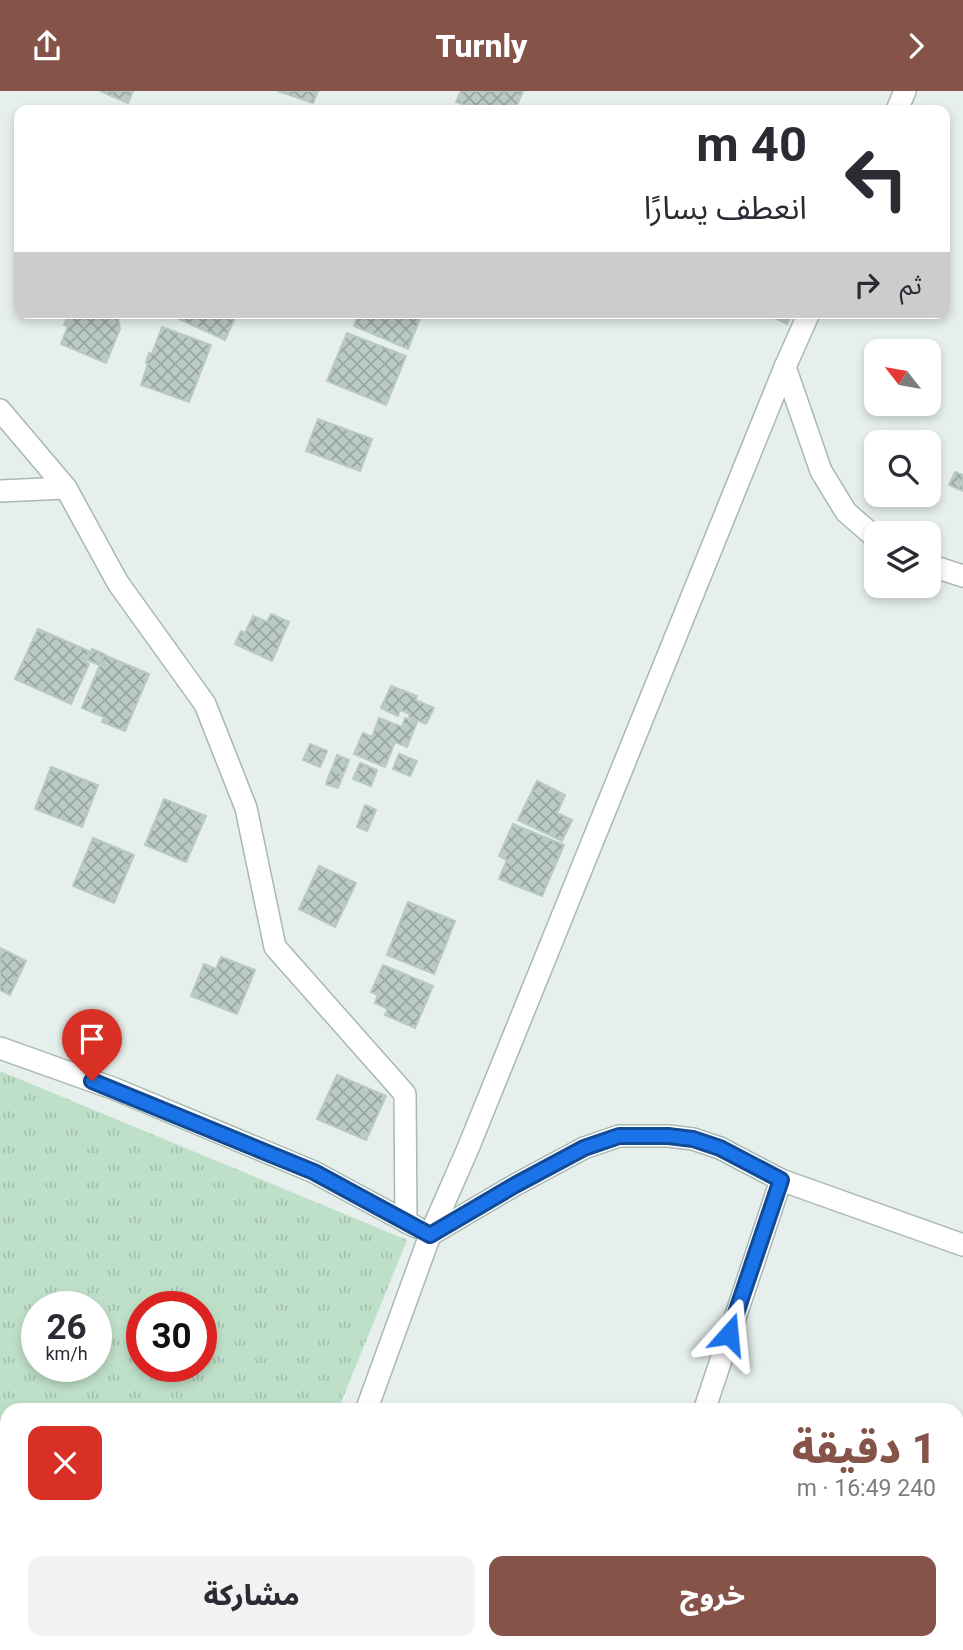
<!DOCTYPE html>
<html lang="ar">
<meta charset="utf-8">
<style>
:root{--surface:#fff;--page:#f2f2f3;--text:#2b2b33;--muted:#7c7c81;--accent:#855347}
body{margin:0;font-family:Roboto,"Noto Sans Arabic",sans-serif;background:var(--page);color:var(--text);direction:rtl;height:100vh;display:flex;flex-direction:column;font-size:26px;white-space:nowrap}
*{box-sizing:border-box;margin:0}
p{font-size:23px;color:var(--muted)}
.icon{flex:none;width:38px;height:38px;fill:none;stroke:currentColor;stroke-width:2;stroke-linecap:round;stroke-linejoin:round}
.map{position:relative;flex:1;overflow:hidden;direction:ltr}
.panel{position:absolute;left:0px;top:1312px;width:964px;height:247px;display:flex;flex-direction:column;background:var(--surface);border-radius:21px 21px 0 0;box-shadow:0 4px 10px #0003;direction:rtl}
.panel>*{flex:none}
.hud{position:absolute;left:14px;top:14px;width:936px;height:214px;border-radius:14px;box-shadow:0 4px 10px #0003;direction:rtl;background:#fff;color:var(--text);overflow:hidden}
.needle{width:46px;rotate:301deg}
.tools{position:absolute;left:864px;top:248px;display:grid;gap:14px}
.tools a{display:grid;place-items:center;width:77px;height:77px;border-radius:14px;background:var(--surface);box-shadow:0 4px 10px #0003;font-size:35px}
.speed{position:absolute;left:21px;top:1200px;display:flex;gap:14px;font-size:35px;font-weight:700;text-align:center}
.speed>*{display:grid;place-content:center;width:91px;height:91px;border-radius:50%;background:var(--surface);box-shadow:0 4px 10px #0003;line-height:1}
.speed small{font-size:18px;font-weight:400}
.speed .limit{border:10px solid #d22;background:#fff;color:#111}
.pin{position:absolute;display:grid;place-items:center;width:60px;height:60px;color:#fff;margin:-72px -30px;border-radius:50% 50% 50% 0;rotate:-45deg;box-shadow:0 0 7px #0007}
.pin .icon{rotate:45deg}
.me{position:absolute;width:77px;margin:-38px;rotate:18deg;stroke-linejoin:round;filter:drop-shadow(0 0 5px #0008)}
.turn{display:flex;align-items:center;gap:24px;height:147px;padding:0 28px;font-size:32px}
.turn .icon{width:91px;height:91px;stroke-width:2.5}
.turn b{display:block;font-size:49px;line-height:60px}
.then{display:flex;align-items:center;height:66px;padding:0 28px;background:#0003;gap:14px;font-size:26px}
.round{display:grid;place-items:center;flex:none;width:74px;height:74px;border-radius:14px;background:var(--page)}
.overview{display:flex;align-items:center;justify-content:space-between;height:119px;padding:0 28px}
h1{font-size:42px;font-weight:800;line-height:52px;color:var(--accent)}
.primary-button{display:flex;gap:14px;margin-top:auto;padding:14px 28px}
.primary-button a{flex:1;height:80px;border-radius:14px;background:var(--accent);color:#fff;font-size:28px;font-weight:800;line-height:80px;text-align:center}
.primary-button a+a{background:var(--page);color:var(--text)}
header{display:flex;justify-content:space-between;align-items:center;height:91px;padding:0 28px;background:var(--accent);color:#fff;font-size:32px;font-weight:800}
.map>svg:first-child{display:block}
.park{fill:url(#park-tufts);fill-rule:evenodd}
.building{fill:url(#building-cross-hatch);stroke:#b8c9c2;stroke-width:2}
.lines{fill:none;stroke-linecap:round;stroke-linejoin:round}
.minor-casing{stroke:#a8b8b2;stroke-width:24}
.minor{stroke:#fff;stroke-width:21}
.route-casing{stroke:#114b97;stroke-width:18}
.route{stroke:#1a73e8;stroke-width:12}
</style>
<header><svg class="icon" aria-label="forward" viewBox="0 0 24 24"><path d="M9 5l7 7-7 7"/></svg>Turnly<svg class="icon" aria-label="share" viewBox="0 0 24 24"><path d="M12 15V3M7 8l5-5 5 5M5 13v7h14v-7"/></svg></header>
<div class="map">
<svg width="963" height="1559" viewBox="0 0 963 1559">
<defs>
<pattern id="park-tufts" width="24" height="20" patternUnits="userSpaceOnUse" patternTransform="scale(1.75)"><rect width="24" height="20" fill="#bfe0c8"/><path d="M3 7l-1-3M5 7V3M7 7l1-3M15 17l-1-3M17 17v-4M19 17l1-3" fill="none" stroke="#a4c1ad"/></pattern>
<pattern id="building-cross-hatch" width="8" height="8" patternUnits="userSpaceOnUse" patternTransform="scale(1.75)"><rect width="8" height="8" fill="#bbcac4"/><path d="M0 0l8 8M0 8l8-8" fill="none" stroke="#98a6a0"/></pattern>
</defs>
<rect width="100%" height="100%" fill="#e6efeb"/>
<path class="park" d="M0 980 407 1149 338 1319 7 1320V1552H244L241 1559H0ZM37 1216H96V1276H37ZM142 1216H201V1276H142Z"/>
<g class="building">
<path d="M100 0H133L128 12Z"/>
<path d="M278 0H318L313 12Z"/>
<path d="M461 0H523L515 19H467L469 16 456 11Z"/>
<path d="M69 222 117 223 120 238 106 272 61 253 68 235 64 234Z"/>
<path d="M181 222H237L225 249 179 228Z"/>
<path d="M359 222H422L408 258 354 235Z"/>
<path d="M765 222H792L787 233Z"/>
<path d="M162 236 211 254 189 311 141 294 148 273 146 272 149 262 152 263Z"/>
<path d="M347 242 406 265 386 314 327 290Z"/>
<path d="M318 328 372 348 360 380 306 360Z"/>
<path d="M955 381 963 384V400L949 394Z"/>
<path d="M271 523 289 531 272 570 235 553 241 540 245 542 253 525 267 531Z"/>
<path d="M38 538 89 560 85 571 89 573 71 613 15 588Z"/>
<path d="M92 558 104 563 99 574 87 569Z"/>
<path d="M104 564 149 583 125 640 102 631 104 626 82 617Z"/>
<path d="M391 595 417 605 415 609 434 617 426 633 409 626 410 623 400 619 398 625 381 617Z"/>
<path d="M379 627 402 636 405 627 417 631 407 656 395 651 385 676 354 663 363 642 372 646Z"/>
<path d="M310 653 327 660 320 676 303 669Z"/>
<path d="M399 663 417 670 410 685 393 678Z"/>
<path d="M337 664 349 669 344 682 332 678Z"/>
<path d="M360 672 377 679 371 695 353 688Z"/>
<path d="M51 676 98 694 82 736 35 718Z"/>
<path d="M331 679 343 684 338 697 326 693Z"/>
<path d="M537 690 565 704 557 722 572 729 562 750 518 729Z"/>
<path d="M164 708 206 725 186 771 145 754Z"/>
<path d="M365 714 376 719 367 740 357 736Z"/>
<path d="M513 733 564 754 542 805 499 788 507 769 499 765Z"/>
<path d="M93 747 134 764 114 812 73 795Z"/>
<path d="M319 775 356 792 335 836 299 818Z"/>
<path d="M408 811 455 830 434 883 387 864Z"/>
<path d="M0 857 26 870 10 904 0 899Z"/>
<path d="M221 866 255 879 237 923 191 905 204 873 216 878Z"/>
<path d="M383 874 433 895 415 937 385 924 388 918 375 912 378 904 371 901Z"/>
<path d="M337 984 386 1005 366 1049 317 1028Z"/>
</g>
<g class="lines">
<defs>
<g id="minor">
<path d="M897 19 905 0"/>
<path d="M785 276 821 380 846 421 877 448"/>
<path d="M0 319 66 397 118 492 205 613 246 717 275 856 405 1003 406 1131"/>
<path d="M0 400 66 397"/>
<path d="M929 474 963 485"/>
<path d="M0 957 115 998 314 1081 416 1136"/>
<path d="M430 1144 515 1094 584 1057 619 1045H669L693 1048 720 1057 781 1089 963 1154"/>
<path d="M366 1320 430 1144 469 1055 785 276 809 222"/>
<path d="M704 1320 781 1089"/>
<path d="M957 1424 963 1409"/>
<path d="M589 1552 607 1559"/>
<path d="M269 1559 272 1552"/>
<path d="M569 1559 571 1552"/>
<path d="M624 1559 626 1552"/>
<path d="M907 1559 910 1552"/>
</g>
</defs>
<use href="#minor" class="minor-casing"/>
<use href="#minor" class="minor"/>
</g>
<g class="lines">
<defs>
<path id="route" d="M92 990 314 1081 430 1144 515 1094 584 1057 619 1045H668L693 1048 720 1057 781 1089 729 1243"/>
</defs>
<use href="#route" class="route-casing"/>
<use href="#route" class="route"/>
</g>
</svg>
<div class="tools">
<a><svg class="needle" viewBox="-14 -14 28 28"><path d="M0-13l5 13h-10z" fill="#e53935"/><path d="M0 13l5-13h-10z" fill="#7c7c81"/></svg></a>
<a><svg class="icon" aria-label="search" viewBox="0 0 24 24"><circle cx="10" cy="10" r="6"/><path d="M15 15l6 6"/></svg></a>
<a><svg class="icon" aria-label="layers" viewBox="0 0 24 24"><path d="M12 4l9 5-9 5-9-5zM3 14l9 5 9-5"/></svg></a>
</div>
<div class="speed"><div>26<small>km/h</small></div><div class="limit">30</div></div>
<div class="pin" style="left:92px;top:990px;background:#d93025"><svg class="icon" aria-label="arrive" viewBox="0 0 24 24"><path d="M6 21V4h12l-3 4 3 4H6"/></svg></div>
<svg class="me" style="left:729px;top:1243px" viewBox="-20 -20 40 40"><path d="M0-17L14 15 0 8-14 15z" fill="#1a73e8" stroke="#fff" stroke-width="4"/></svg>
<div class="hud">
<div class="turn"><svg class="icon" aria-label="left" viewBox="0 0 24 24"><path d="M17 20v-9H6M10 6l-5 5 5 5"/></svg><div><b>40 m</b>انعطف يسارًا</div></div>
<div class="then">ثم<svg class="icon" aria-label="right" viewBox="0 0 24 24"><path d="M7 20v-9h11M14 6l5 5-5 5"/></svg></div>
</div>
<section class="panel">
<div class="overview"><div><h1>1 دقيقة</h1><p>240 m · 16:49</p></div><a class="round" style="background:#d93025;color:#fff"><svg class="icon" aria-label="close" viewBox="0 0 24 24"><path d="M6 6l12 12M18 6L6 18"/></svg></a></div>
<div class="primary-button"><a>خروج</a><a>مشاركة</a></div>
</section>
</div>
